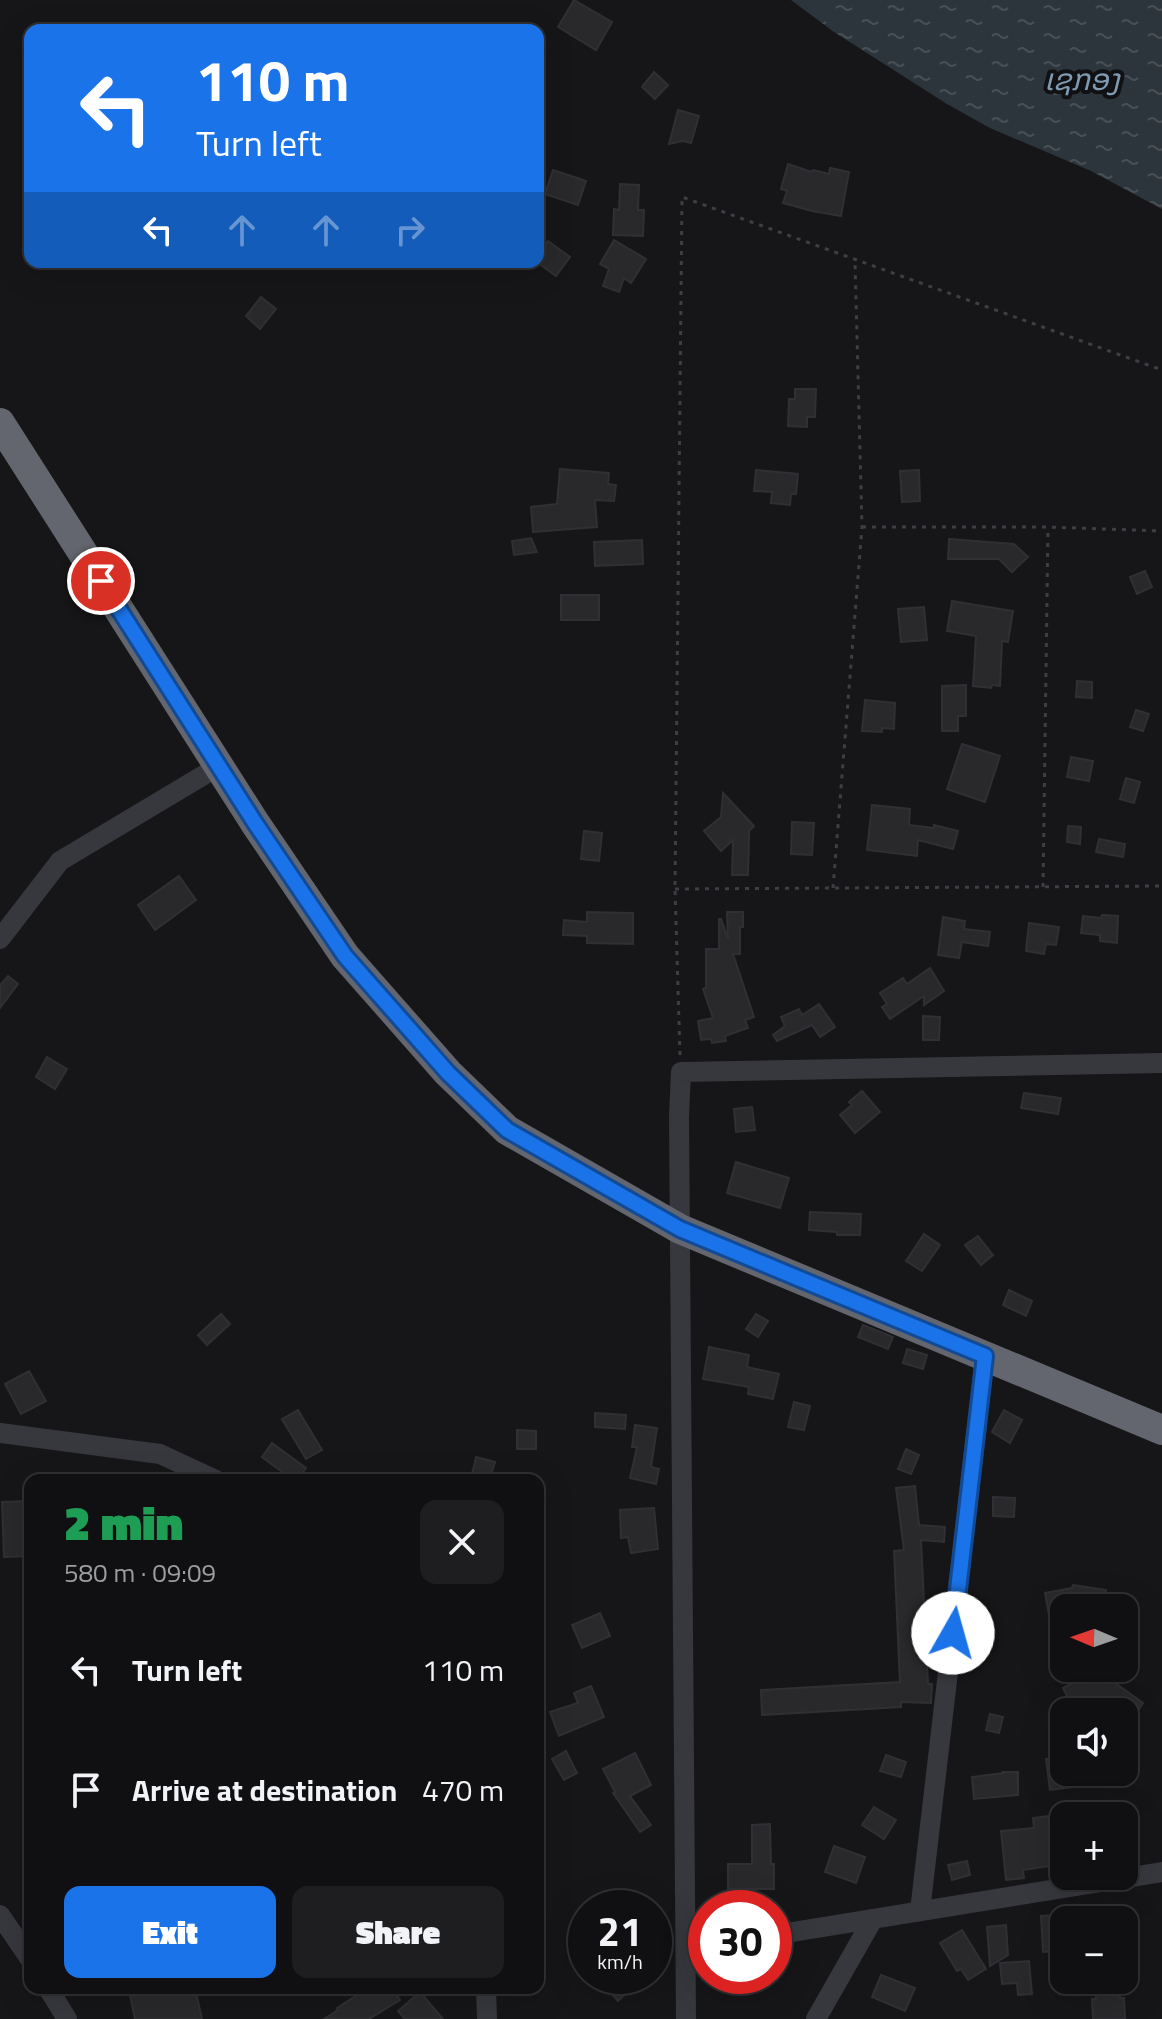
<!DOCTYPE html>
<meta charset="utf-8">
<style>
:root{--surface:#101012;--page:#1e1e20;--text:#f1f3f6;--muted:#9c9d9f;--line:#303032;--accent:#1a73e8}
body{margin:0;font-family:"Titillium Web","Noto Sans Lao",sans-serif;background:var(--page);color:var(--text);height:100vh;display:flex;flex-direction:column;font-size:30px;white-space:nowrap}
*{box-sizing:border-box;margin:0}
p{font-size:26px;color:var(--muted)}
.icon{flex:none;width:44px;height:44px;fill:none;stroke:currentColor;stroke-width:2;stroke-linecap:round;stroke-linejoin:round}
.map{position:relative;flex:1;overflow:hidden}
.sheet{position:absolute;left:24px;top:1474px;width:520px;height:520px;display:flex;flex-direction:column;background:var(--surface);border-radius:16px;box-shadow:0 8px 32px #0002,0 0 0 2px var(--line)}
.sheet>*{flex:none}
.banner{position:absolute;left:24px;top:24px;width:520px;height:244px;border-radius:16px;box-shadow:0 8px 32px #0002,0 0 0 2px var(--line);background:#1a73e8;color:#fff;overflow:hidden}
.needle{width:52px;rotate:272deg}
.controls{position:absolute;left:1050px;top:1594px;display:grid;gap:16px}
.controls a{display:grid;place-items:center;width:88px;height:88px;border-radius:16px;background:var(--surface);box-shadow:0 8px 32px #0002,0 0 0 2px var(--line);font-size:40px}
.speed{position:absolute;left:568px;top:1890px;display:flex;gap:16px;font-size:40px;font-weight:700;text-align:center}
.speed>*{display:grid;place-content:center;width:104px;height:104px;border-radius:50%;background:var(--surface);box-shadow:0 8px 32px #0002,0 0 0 2px var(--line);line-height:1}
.speed small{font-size:20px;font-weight:400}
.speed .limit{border:12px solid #d22;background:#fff;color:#111}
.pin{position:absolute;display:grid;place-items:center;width:68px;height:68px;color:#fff;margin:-34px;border:4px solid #fff;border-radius:50%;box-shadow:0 2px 8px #0007}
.me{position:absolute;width:88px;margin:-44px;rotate:7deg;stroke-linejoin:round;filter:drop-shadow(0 0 6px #0008)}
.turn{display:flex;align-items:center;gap:28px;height:168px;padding:0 40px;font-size:36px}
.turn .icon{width:104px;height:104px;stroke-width:2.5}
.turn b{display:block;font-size:56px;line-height:68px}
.lanes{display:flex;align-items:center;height:76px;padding:0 40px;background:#0003;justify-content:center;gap:40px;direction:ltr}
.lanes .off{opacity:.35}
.round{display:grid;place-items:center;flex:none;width:84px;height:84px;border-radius:16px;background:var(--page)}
.overview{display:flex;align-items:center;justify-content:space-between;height:136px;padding:0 40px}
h1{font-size:48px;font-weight:800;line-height:60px;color:#1e9e55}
.cta{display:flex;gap:16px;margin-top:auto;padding:16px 40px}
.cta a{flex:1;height:92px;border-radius:16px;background:var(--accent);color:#fff;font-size:32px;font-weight:800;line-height:92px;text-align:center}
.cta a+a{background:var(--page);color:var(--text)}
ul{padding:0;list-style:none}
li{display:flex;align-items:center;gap:24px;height:120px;padding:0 40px}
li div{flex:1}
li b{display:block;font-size:30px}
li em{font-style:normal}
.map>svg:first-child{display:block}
.water{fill:url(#water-ripples)}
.building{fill:#29292c;stroke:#303034;stroke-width:2}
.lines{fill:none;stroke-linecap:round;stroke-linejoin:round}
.path{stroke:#3d3f44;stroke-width:3;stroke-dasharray:4 6;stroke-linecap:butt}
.minor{stroke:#37383d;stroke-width:20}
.highway{stroke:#63666e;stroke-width:30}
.route-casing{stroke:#114b97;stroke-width:20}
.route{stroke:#1a73e8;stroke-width:14}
.labels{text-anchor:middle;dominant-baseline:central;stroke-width:8;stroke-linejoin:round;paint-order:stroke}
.water-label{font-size:30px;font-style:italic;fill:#7f9bb3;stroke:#111113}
</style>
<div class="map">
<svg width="1162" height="2019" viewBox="0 0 1162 2019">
<defs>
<pattern id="water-ripples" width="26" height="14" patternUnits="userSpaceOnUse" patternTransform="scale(2)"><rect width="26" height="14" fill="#2c353c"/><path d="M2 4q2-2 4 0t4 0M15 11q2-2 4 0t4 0" fill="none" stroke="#485056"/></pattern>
</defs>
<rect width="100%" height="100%" fill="#161618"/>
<path class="water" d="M791 0H1162V209L1091 171 990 128 947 104 834 32Z"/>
<g class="building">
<path d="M574 0 612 22 596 50 558 27Z"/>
<path d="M654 72 668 85 655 99 642 87Z"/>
<path d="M678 110 699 116 691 143 683 141 669 144Z"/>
<path d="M788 164 812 172 813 170 829 174 830 168 849 172 841 216 812 211 783 203 787 191 781 189Z"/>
<path d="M553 170 586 181 578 205 545 194Z"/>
<path d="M620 184 639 185 638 210H644L643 236 613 235 614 209 619 210Z"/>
<path d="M614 240 646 259 631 283 624 278 619 292 603 286 609 269 600 264Z"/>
<path d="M548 241 570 257 556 276 537 262 538 255Z"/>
<path d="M261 297 276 309 260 329 246 316Z"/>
<path d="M795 389H816L815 417H807V427L788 426 789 399H795Z"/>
<path d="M560 469 609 473 608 484 616 485 614 501 595 500 597 527 533 532 531 507 557 504Z"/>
<path d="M756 470 798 474 796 494H791L790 505 771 503 772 492 754 491Z"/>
<path d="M919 470 920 501 902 502 900 471Z"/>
<path d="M531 538 537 552 514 555 512 541Z"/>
<path d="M949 539 1014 544 1028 557 1012 572 999 559H948Z"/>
<path d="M642 540 643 564 595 566 594 542Z"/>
<path d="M1145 571 1152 587 1137 594 1130 577Z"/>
<rect x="561" y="595" width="38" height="25"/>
<path d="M952 601 1013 611 1008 642 1002 641 1000 686 992 685 991 688 973 686 976 636 947 631Z"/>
<path d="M924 607 927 640 901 642 898 609Z"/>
<path d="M1077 681 1092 682V698L1076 697Z"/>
<path d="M966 685V716H958V731H942V686Z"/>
<path d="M865 700 895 703 894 729 882 728V732L862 731Z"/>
<path d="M1136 710 1149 714 1143 731 1130 727Z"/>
<path d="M962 744 1000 756 985 802 947 789Z"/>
<path d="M1071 757 1093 761 1089 781 1067 777Z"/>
<path d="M1126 778 1140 782 1134 803 1120 799Z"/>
<path d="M723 793 754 826 749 831 748 875H732L733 840 721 851 704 831 721 817Z"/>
<path d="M872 805 910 809 909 825 934 828V825L958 831 953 849 918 840 917 856 867 850Z"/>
<path d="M792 822 814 823 812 855 791 854Z"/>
<path d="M1068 826 1081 827 1080 844 1067 842Z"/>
<path d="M584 831 602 833 599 861 581 859Z"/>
<path d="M1099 839 1125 844 1123 857 1096 852Z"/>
<path d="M179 876 196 900 155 930 138 905Z"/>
<path d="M587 912 633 913V944L587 943V936L563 935 564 920 587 922Z"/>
<path d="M727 912H743V927H740V954H733L754 1017 745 1020 748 1028 725 1036 726 1041 712 1043 711 1039 701 1040 698 1021 713 1018 703 989 706 988V949H719V919H721L728 939Z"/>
<path d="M1102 915 1118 916 1117 943 1100 941V935L1081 933 1083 916 1101 918Z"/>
<path d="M943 917 965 921 964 929 990 932 988 946 962 942 959 958 938 955Z"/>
<path d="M1029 923 1059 927 1056 945 1046 944 1044 954 1026 951Z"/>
<path d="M930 968 944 991 924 1005V996L890 1019 882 1007 887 1004 880 993 903 978 907 984Z"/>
<path d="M8 976 18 984 0 1008V985Z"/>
<path d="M819 1004 835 1027 820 1037 812 1025 777 1041 773 1035 785 1026 781 1017 799 1009 802 1015Z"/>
<path d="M923 1016 940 1017 939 1040H923Z"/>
<path d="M47 1057 67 1069 55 1089 36 1077Z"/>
<path d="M862 1091 880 1112 855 1133 840 1115 852 1105 849 1102Z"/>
<path d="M1024 1093 1061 1098 1058 1114 1021 1108Z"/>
<path d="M752 1107 755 1130 736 1132 734 1109Z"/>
<path d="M736 1162 789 1178 780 1208 727 1193Z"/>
<path d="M810 1212 861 1214 860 1235H837V1232L809 1230Z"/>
<path d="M924 1234 940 1245 922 1271 906 1261Z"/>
<path d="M978 1236 993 1255 981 1265 965 1245Z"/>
<path d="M1009 1290 1032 1301 1026 1316 1003 1305Z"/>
<path d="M221 1314 230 1324 207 1345 198 1335Z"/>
<path d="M756 1314 768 1321 758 1337 746 1329Z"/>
<path d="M863 1325 893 1337 888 1349 858 1337Z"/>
<path d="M709 1347 749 1355 747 1367 779 1374 773 1399 748 1394 749 1387 703 1379Z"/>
<path d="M907 1349 927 1355 923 1369 903 1363Z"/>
<path d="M29 1371 46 1401 21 1414 5 1384Z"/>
<path d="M794 1402 810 1406 804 1430 788 1427Z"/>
<path d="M298 1410 322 1450 306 1459 282 1419Z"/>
<path d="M1004 1410 1022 1420 1010 1443 992 1432Z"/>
<path d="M595 1413 626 1415 625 1429 595 1427Z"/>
<path d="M635 1425 657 1428 651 1467 659 1469 656 1484 630 1478 637 1447H632Z"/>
<path d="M517 1430 536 1431V1449H517Z"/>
<path d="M272 1443 306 1468 297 1480H293L262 1457Z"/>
<path d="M906 1449 919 1455 911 1474 898 1469Z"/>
<path d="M476 1457 495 1462 490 1479 472 1474Z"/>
<path d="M915 1486 919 1525 945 1527 944 1542 921 1540 928 1684H932L931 1703 901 1702V1707L762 1715 761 1690 900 1682 894 1551 904 1550 896 1488Z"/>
<path d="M993 1497 1015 1498 1014 1517 993 1516Z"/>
<path d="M30 1501V1556L4 1557 2 1502Z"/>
<path d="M654 1508 658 1549 631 1553 628 1537 621 1538 620 1510Z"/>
<path d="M1073 1585 1106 1590 1103 1608H1064V1612L1049 1615 1045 1593 1072 1588Z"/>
<path d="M600 1613 610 1636 582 1648 572 1625Z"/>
<path d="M1092 1668H1110L1104 1675 1143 1703 1124 1732V1712H1075L1063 1688 1083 1678Z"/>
<path d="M591 1686 604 1717 559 1736 550 1712 578 1703 574 1693Z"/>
<path d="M990 1714 1003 1717 999 1733 986 1730Z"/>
<path d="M566 1751 577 1773 564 1780 552 1759Z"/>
<path d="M635 1753 651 1785 630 1796 651 1825 640 1832 613 1793 615 1792 603 1769Z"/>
<path d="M886 1755 906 1762 901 1777 880 1771Z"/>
<path d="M1064 1757V1772H1072L1074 1787 1050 1790 1046 1759Z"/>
<path d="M1003 1772H1018V1795L974 1799 972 1777 1003 1773Z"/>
<path d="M874 1807 896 1820 884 1839 862 1825Z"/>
<path d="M1056 1815 1063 1864 1023 1870 1024 1878 1006 1880 1001 1831 1034 1828 1033 1818Z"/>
<path d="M770 1824 771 1864H774V1889H728V1864H752V1825Z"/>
<path d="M834 1846 865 1857 856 1883 825 1872Z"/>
<path d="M967 1861 970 1875 952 1880 948 1865Z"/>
<path d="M1107 1906V1920H1064V1951L1043 1952 1041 1916 1061 1915 1060 1910Z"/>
<path d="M1006 1925 1008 1955 990 1966 987 1927Z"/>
<path d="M962 1930 986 1969 968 1980 961 1969 957 1971 940 1943Z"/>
<path d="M1029 1961 1032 1994 1018 1995 1017 1983 1002 1984 1000 1963Z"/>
<path d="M881 1975 915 1988 905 2011 872 1997Z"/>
<path d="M596 1976H621L632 1988 618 2001Z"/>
<path d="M1094 1980H1119L1120 1998H1124L1125 2019H1093L1092 1999H1096Z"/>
<path d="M160 1988H195L202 2019H135L130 1995Z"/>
<path d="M368 1988H392L400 2000 369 2019H324L338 2010 337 2008Z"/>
<path d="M420 1992 443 2019H405L398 2011Z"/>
</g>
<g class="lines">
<g class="path">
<path d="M862 527H1048L1162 531"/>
<path d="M1043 887 1048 527"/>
<path d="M833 888 862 527 855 261"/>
<path d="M675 889 1162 886"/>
<path d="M680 1055 675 889 682 197 1162 370"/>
</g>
<g class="minor">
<path d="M0 939 60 861 219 766"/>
<path d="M0 1433 160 1454 216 1480"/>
<path d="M920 1911 985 1356"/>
<path d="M0 1915 30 1959"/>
<path d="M774 1935 1162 1872"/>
<path d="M48 1988 67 2019"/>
<path d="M486 1988 487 2019"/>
<path d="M686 2019 679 1117 681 1072 1162 1063"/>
<path d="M816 2019 873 1919"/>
</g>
<path class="highway" d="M0 423 255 823 345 956 448 1073 507 1130 680 1229 1162 1430"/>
</g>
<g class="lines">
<defs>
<path id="route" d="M101 581 255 823 345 956 448 1073 507 1130 680 1229 985 1356 953 1633"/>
</defs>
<use href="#route" class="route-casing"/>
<use href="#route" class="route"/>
</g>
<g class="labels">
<g class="water-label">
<text x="1082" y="79">ເຊກອງ</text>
</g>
</g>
</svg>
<div class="controls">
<a><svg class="needle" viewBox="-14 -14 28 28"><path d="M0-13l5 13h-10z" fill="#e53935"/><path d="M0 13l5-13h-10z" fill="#9c9d9f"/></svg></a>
<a><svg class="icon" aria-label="sound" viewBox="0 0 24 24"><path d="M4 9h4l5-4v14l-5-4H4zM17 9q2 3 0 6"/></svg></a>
<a>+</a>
<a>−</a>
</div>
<div class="speed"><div>21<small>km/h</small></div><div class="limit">30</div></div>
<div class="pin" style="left:101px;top:581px;background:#d93025"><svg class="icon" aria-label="arrive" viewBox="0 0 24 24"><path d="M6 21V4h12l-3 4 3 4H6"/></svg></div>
<svg class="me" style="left:953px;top:1633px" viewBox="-20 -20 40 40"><circle r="19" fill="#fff"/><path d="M0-13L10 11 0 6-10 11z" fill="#1a73e8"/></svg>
<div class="banner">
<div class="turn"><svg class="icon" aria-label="left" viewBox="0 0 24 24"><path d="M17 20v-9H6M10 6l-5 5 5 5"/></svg><div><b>110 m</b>Turn left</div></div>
<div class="lanes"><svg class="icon" aria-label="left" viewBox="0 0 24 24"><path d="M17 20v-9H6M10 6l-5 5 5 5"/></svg><svg class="icon off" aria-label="ahead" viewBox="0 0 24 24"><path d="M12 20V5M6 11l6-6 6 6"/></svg><svg class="icon off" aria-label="ahead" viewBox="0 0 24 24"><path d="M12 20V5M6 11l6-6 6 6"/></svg><svg class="icon off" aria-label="right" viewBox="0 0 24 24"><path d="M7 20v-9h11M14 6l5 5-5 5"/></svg></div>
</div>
<section class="sheet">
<div class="overview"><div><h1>2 min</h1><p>580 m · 09:09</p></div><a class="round"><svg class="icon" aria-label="close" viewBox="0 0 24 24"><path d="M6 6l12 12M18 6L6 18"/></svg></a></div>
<ul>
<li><svg class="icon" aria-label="left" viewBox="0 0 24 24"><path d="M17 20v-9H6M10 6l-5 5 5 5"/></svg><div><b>Turn left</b></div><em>110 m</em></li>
<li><svg class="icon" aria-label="arrive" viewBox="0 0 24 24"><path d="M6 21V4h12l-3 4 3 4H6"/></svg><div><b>Arrive at destination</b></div><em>470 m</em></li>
</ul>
<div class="cta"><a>Exit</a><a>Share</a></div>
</section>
</div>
